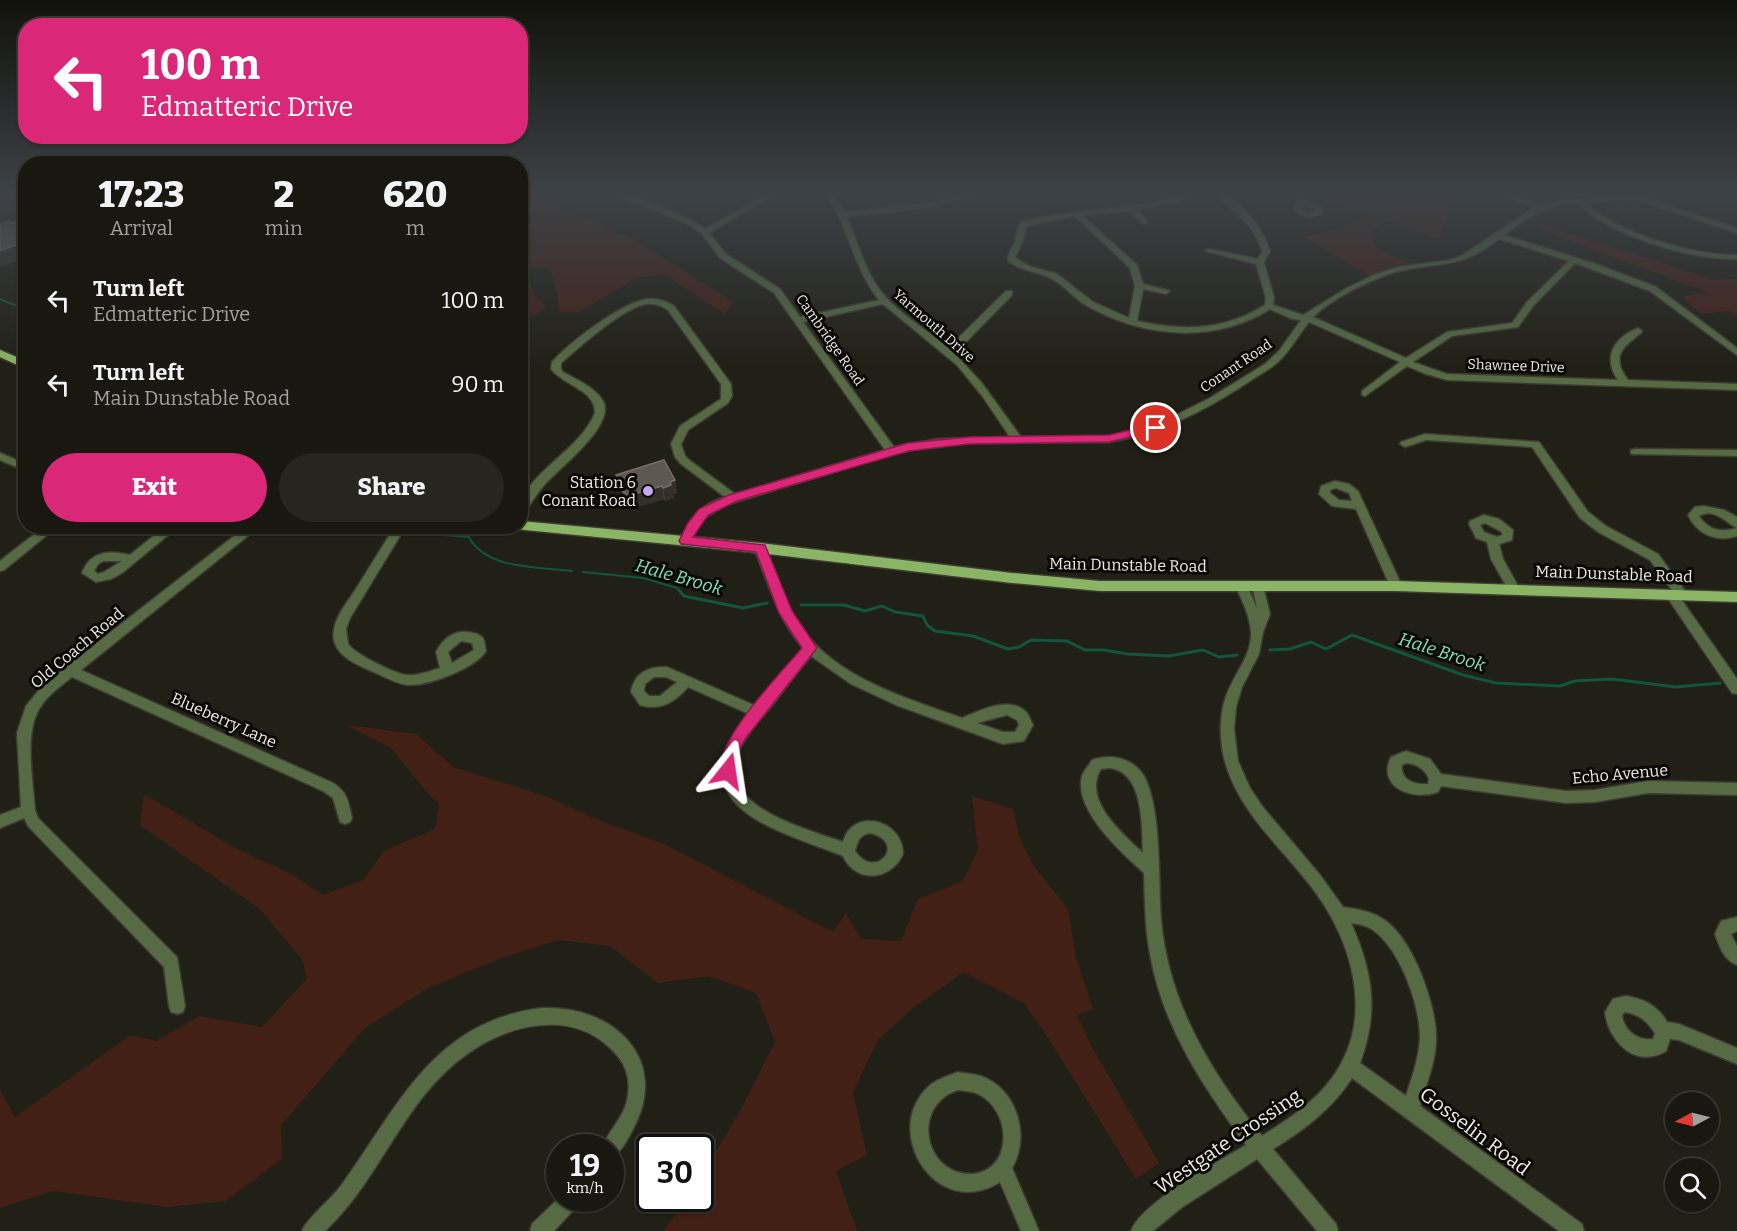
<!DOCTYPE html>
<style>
:root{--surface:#191810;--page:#26251e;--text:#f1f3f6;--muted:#9fa09f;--line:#373730;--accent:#db2777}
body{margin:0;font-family:Bitter,serif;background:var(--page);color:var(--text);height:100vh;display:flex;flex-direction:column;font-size:22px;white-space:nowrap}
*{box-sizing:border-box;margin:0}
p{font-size:20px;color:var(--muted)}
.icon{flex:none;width:33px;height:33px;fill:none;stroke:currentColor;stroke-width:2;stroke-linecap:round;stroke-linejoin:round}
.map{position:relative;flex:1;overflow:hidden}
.sheet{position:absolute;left:18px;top:156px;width:510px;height:378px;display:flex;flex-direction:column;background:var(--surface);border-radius:24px;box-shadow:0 2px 4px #0004,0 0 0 2px var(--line)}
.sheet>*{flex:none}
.banner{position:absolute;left:18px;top:18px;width:510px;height:126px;border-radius:24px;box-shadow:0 2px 4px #0004,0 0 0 2px var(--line);background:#db2777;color:#fff;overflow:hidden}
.needle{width:39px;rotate:263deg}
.tools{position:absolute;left:1665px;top:1092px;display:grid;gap:12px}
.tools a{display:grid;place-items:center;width:54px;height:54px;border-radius:50%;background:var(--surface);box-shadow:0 2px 4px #0004,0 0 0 2px var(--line);font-size:30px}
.speed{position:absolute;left:546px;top:1134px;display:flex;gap:12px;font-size:30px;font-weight:700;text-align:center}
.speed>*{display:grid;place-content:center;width:78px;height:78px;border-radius:50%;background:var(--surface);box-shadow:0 2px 4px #0004,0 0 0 2px var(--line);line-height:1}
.speed small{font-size:15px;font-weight:400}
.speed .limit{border:3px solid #111;border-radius:9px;background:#fff;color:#111}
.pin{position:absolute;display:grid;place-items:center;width:51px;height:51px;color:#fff;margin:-26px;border:3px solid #fff;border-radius:50%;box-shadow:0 2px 6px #0007}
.me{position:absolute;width:66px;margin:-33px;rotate:15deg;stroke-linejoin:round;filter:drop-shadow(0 0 4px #0008)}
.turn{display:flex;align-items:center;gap:21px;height:126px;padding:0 24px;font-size:27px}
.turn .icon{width:78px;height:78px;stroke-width:2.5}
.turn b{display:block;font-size:42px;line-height:51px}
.eta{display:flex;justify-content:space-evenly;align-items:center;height:102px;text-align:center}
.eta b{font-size:36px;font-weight:800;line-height:42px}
.cta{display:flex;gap:12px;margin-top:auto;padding:12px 24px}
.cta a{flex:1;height:69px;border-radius:36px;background:var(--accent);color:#fff;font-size:24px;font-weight:800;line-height:69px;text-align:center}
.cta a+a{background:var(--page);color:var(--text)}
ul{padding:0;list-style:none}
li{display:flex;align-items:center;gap:18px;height:84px;padding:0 24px}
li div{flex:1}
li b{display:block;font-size:22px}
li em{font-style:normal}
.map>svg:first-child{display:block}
.green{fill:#432016}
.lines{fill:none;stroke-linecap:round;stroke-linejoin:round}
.stream-far1{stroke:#12553c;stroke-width:2}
.stream{stroke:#12553c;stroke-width:3}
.minor-casing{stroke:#3d3c33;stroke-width:3}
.major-casing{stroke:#3d3c33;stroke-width:3}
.minor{fill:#566a44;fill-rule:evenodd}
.major{fill:#8bb565;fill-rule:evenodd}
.wall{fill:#4e463f}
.shaded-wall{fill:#353027}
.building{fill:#5f5850;stroke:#756f68;stroke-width:1.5}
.route{fill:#db2777;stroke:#8e194d;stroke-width:1.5}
.poi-dot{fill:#c4a7f1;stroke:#0a0906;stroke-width:2}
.labels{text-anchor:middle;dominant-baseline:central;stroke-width:6;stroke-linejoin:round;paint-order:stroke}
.far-street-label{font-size:14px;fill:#ecebe5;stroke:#0a0906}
.poi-label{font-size:16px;fill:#ecebe5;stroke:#0a0906;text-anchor:end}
.street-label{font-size:16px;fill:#ecebe5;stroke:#0a0906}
.water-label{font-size:18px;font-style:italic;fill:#84e1b7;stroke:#0a0906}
.near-street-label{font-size:20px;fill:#ecebe5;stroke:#0a0906}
</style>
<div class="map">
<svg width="1737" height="1231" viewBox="0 0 1737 1231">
<rect width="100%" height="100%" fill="#212016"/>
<g class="green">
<path d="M521 193H529L633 239 733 302 725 314 664 274 636 278 579 312H559L557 294 551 270 521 266Z"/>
<path d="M1323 193H1443L1452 201 1439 240 1388 220 1370 231 1377 249 1411 264 1381 270 1370 276 1302 236 1337 230 1368 215Z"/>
<path d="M1544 225 1715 280 1737 279V315L1729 311 1701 314 1682 297 1707 292 1538 229Z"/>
<path d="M521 277 530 281 534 296 546 307 521 324Z"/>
<path d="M346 725 416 734 453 767 548 797 593 818 664 844 833 932 846 913 861 939 901 941 918 899 962 882 978 850 972 796 1013 809 1019 835 1033 865 1068 909 1076 958 1093 1009 1077 1015 1091 1045 1159 1163 1136 1179 1049 1039 1024 1003 963 972 913 1008 878 1040 853 1092 867 1155 836 1171 857 1231H663L688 1199 700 1198 701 1178 742 1107 775 1042 756 993 709 976 658 983 610 946 558 940 502 958 428 988 365 1028 281 1125 282 1159 226 1201 166 1207 53 1191 0 1208V1090L15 1117 131 1035 156 1041 200 1016 262 1027 307 979 303 961 261 910 140 825 144 794 235 848 291 874 323 895 363 880 384 851 435 829 439 804 424 789 391 748Z"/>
</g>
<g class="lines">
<g class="stream-far1">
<path d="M0 299 26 310"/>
<path d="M432 534 469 537C486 570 540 567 572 571"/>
<path d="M583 572 643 578 677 588 680 592"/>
</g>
<g class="stream">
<path d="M679 590 684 596 743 608 767 603"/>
<path d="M801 605H844L865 611 882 606 895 612 923 616 927 625 935 631 973 636 1008 649 1019 647 1031 640 1067 641 1085 650H1104L1127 654 1169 656 1203 650 1219 657 1237 655"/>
<path d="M1270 650 1290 649 1311 642 1326 649 1352 635 1463 675 1496 683 1560 686 1575 681 1612 679 1676 687 1720 683"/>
</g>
<defs>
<g id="minor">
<path d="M606 193C634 193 682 213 705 229L769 193H778L709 233 726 254 780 289 800 317 879 300C853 268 849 226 825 193H832L845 212 931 203 969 193H982L931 207 847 217C857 240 863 265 877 286 895 312 924 327 948 348L1006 291H1012V295L962 346 953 352 981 382 1021 437 1109 436 1127 433 1160 423 1210 398 1265 364 1279 351 1301 320 1292 319 1270 309C1215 344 1142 338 1086 305 1075 299 1066 287 1054 280 1040 271 1022 272 1008 261 1007 253 1012 249 1015 242 1017 234 1016 229 1021 222 1064 210 1108 211 1151 203 1166 201 1181 193 1196 193L1176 202 1137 210 1148 222 1144 224 1129 211 1082 215 1137 265 1143 284 1170 291 1166 294 1143 289 1137 321C1184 331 1223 331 1265 305L1266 298 1256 264 1205 251 1209 249 1258 259 1262 251C1253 223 1234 211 1213 193 1238 193 1263 229 1270 251L1264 262 1274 298 1273 305 1303 315 1347 288 1376 274 1399 267 1450 260 1463 255 1534 207 1497 193H1508L1541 205 1561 200 1609 198 1647 193 1641 197 1737 228V233L1633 199 1586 203C1620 234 1691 255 1737 255V259C1692 260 1609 236 1578 203 1548 204 1527 217 1504 235L1596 264 1656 287 1737 348V355L1650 291 1575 263 1533 306 1518 327 1452 336 1413 362 1447 374 1618 380C1602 357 1614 338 1638 328L1642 331 1641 333C1621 348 1611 357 1628 380L1737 384V390L1447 380 1426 374 1407 366 1365 396 1362 395V391L1400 362 1309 322C1298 335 1291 350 1278 362 1268 371 1255 377 1244 385 1202 412 1159 434 1109 442L969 443 938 445 892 454 726 505 701 520 689 544 685 545 679 541C691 519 699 505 725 497L681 464 675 457 671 444 680 426 721 399V384L668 310C661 305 654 303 646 304 621 309 581 346 561 363V369L563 372C577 380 597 388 604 403 613 427 560 468 545 484 537 493 530 504 524 515L520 516C520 511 520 505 521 501 535 468 580 449 595 413 595 389 564 386 551 369L552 362C570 342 621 303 647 299 657 298 666 301 674 306L731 384 732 396 728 403 688 430 681 444 685 456 689 460 735 494 885 450 774 293 720 258 702 234 690 226 662 213ZM1075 216 1130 268 1135 286 1129 318 1093 302 1057 274 1029 266 1015 258 1023 241 1027 226ZM1499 239 1569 261 1527 302 1512 323 1447 332 1406 358 1313 317C1333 298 1373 278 1399 271 1443 261 1459 270 1499 239ZM883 304 957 365 983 397 1010 437 938 439 894 447 803 322Z"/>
<path d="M1297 199H1303L1320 206 1323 213C1314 219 1301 218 1294 209ZM1303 205 1314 209 1315 212H1307L1302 209Z"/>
<path d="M26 217V222L0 232V227Z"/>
<path d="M1425 434 1539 442 1588 512 1606 526 1658 554 1688 595 1686 598 1681 599 1737 679V694L1732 693 1667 597 1665 594 1667 591 1672 590 1650 560 1598 532 1580 518 1532 447 1426 440 1405 447 1400 444 1401 442Z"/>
<path d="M1635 449 1737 450V456L1631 454V450Z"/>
<path d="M0 453 26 464V471L0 460Z"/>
<path d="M1335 481 1349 484 1358 491 1402 586 1400 589H1392L1390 586 1356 509 1332 506 1319 494 1321 486ZM1336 488 1349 493 1352 501 1339 500 1330 493V490Z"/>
<path d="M1704 506 1724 510 1737 517V528C1725 522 1714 507 1699 516 1708 530 1721 533 1737 528V536C1716 543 1697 534 1688 515L1695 507Z"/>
<path d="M1484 515 1499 519 1513 530 1512 540 1499 544 1503 559 1519 588 1517 591H1509L1491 559 1487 542 1476 538 1469 524 1470 521ZM1485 523 1502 532V535L1497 537 1484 532 1480 525Z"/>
<path d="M45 526H58L4 570 0 571V561Z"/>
<path d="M166 526H179L122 573 111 579 96 582 82 573C90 551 110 550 130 555ZM103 561H122L104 572 98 574 94 571 98 564Z"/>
<path d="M247 526H260L81 670 333 783C348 793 348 801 352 818L350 822 345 824 340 822 333 798 323 791 72 677C59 687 44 698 37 713 25 738 33 782 35 810L38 818 177 957 185 1006 183 1012 177 1014 171 1012 169 1006 164 967 28 826 24 818 0 828V815L21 807 17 733 26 706 44 684Z"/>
<path d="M395 526H406L350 618 346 629 348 644C355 654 395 674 407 675 418 676 430 671 440 668L436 652C443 638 456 628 473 633 475 633 480 635 482 637 485 640 485 647 486 651 476 668 428 686 408 685 398 684 387 678 378 674 359 665 329 656 334 629 337 614 348 601 356 589 369 568 382 547 395 526ZM461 641 472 643 474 650 452 663 448 652Z"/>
<path d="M760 544 766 548C776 573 784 601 798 623 834 678 904 697 962 718 979 711 1010 695 1026 712 1029 715 1031 721 1033 725L1024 741 1003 744 896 705 851 684 811 656C798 671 786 687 774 703 756 725 719 760 742 791 762 818 812 831 843 842 852 807 903 819 903 854 891 881 856 884 843 856 772 828 676 807 749 714L688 687C675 702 661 711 640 705L631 692C634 673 649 666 667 667L756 706 803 648C778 620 768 582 754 548ZM654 677H666L677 682 660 696H649L644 691 645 684ZM1007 715 1017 720 1019 725 1015 732H1003L977 723ZM870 833C908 842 876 882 855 851 858 841 859 835 870 833Z"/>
<path d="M1241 581 1245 582 1257 608 1252 585 1254 582H1262L1270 614 1263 632 1259 654 1242 687 1236 707 1234 729 1238 761 1250 788 1262 806 1320 875 1343 907C1356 909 1371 911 1383 919 1412 937 1437 1005 1436 1039 1436 1062 1426 1084 1420 1106L1582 1224 1584 1231H1559L1352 1078C1332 1109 1304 1130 1273 1149L1336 1224 1338 1231H1317L1257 1159 1181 1208 1153 1231H1131C1142 1202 1218 1162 1246 1145 1205 1089 1164 1029 1151 959 1145 931 1145 902 1144 873 1122 853 1073 810 1082 776 1084 771 1089 765 1092 760 1111 753 1133 758 1144 776 1162 809 1158 882 1161 920 1169 1004 1210 1071 1262 1136 1287 1120 1314 1103 1332 1078 1376 1018 1353 940 1310 885 1279 845 1237 810 1224 758 1219 735 1219 709 1230 687 1238 669 1252 653 1251 632 1250 616 1242 600 1235 585ZM1109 768C1144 771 1142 827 1143 853 1122 833 1082 800 1101 769ZM1351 923C1358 924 1366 925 1373 930 1400 949 1420 1005 1420 1038 1419 1058 1412 1077 1406 1096L1360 1063C1379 1012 1373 972 1351 923Z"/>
<path d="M1406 751 1430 759 1441 774 1566 791 1595 790 1648 781 1737 783V795L1648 793 1595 802 1566 803 1441 786 1438 792C1414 801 1376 788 1391 757ZM1406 763C1417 764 1425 769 1429 779L1428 784C1414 785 1400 780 1402 765Z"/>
<path d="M1737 917V931L1731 934 1737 946V965C1723 959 1720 947 1715 934L1721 921Z"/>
<path d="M1625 996C1643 998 1658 1006 1667 1022L1679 1024 1737 1048V1064L1679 1040 1670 1039 1666 1051C1662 1053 1657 1056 1653 1056 1627 1062 1607 1034 1605 1012L1613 999ZM1625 1012C1639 1014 1647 1021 1655 1033L1653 1039C1638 1041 1624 1031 1622 1015Z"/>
<path d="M542 1008C613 1005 671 1059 633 1129 628 1139 621 1153 610 1158V1148H602C609 1129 626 1116 628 1095 631 1076 624 1060 609 1047 569 1009 507 1025 467 1054 403 1099 381 1179 325 1231H302C307 1218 333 1198 343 1183 399 1105 434 1021 542 1008Z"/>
<path d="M958 1072C967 1074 978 1074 986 1078 1018 1093 1030 1138 1012 1168L1039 1231H1021L1000 1182C936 1222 880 1131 929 1086 937 1079 948 1076 958 1072ZM958 1090C965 1091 974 1091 980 1095 1000 1106 1009 1133 1000 1155 994 1167 985 1173 972 1174 923 1175 911 1105 958 1090Z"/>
<path d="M560 1197 580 1198 578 1205 554 1231H530L532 1224Z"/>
</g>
<g id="major">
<path d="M0 350 26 361V369L0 357Z"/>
<path d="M520 521 760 543 1012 573 1100 581H1396L1737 592V602L1396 591H1100L1012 583 760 553 515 529 513 526H520Z"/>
</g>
</defs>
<use href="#minor" class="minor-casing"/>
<use href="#major" class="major-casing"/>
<use href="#minor" class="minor"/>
<use href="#major" class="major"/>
</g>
<path class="wall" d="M616 475 675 480 677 493 673 494 674 498 665 501 664 499 629 509 620 488Z"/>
<g class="shaded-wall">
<path d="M14 193H26V206L0 216V198Z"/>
<path d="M26 241V257L2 267 0 264V251Z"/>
<path d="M675 480 677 493 673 494 674 498 665 501 663 488 670 482Z"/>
<path d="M662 486 664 499 629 509 626 496Z"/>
</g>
<g class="building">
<path d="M0 193H14L0 198Z"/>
<path d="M26 219V241L0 251V224L9 221 14 223Z"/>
<path d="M664 460 675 480 670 482 671 485 663 488 662 486 626 496 616 475Z"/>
</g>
<linearGradient id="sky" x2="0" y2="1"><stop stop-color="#12120c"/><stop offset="0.53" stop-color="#3d4247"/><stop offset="1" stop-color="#3d4247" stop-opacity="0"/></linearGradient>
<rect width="1737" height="366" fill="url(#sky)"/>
<path class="route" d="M1156 424 1162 428 1160 430 1109 442 969 444 909 451 737 501 708 515 693 537 765 545 792 611 817 648 745 739 737 756 733 776 728 778 722 776C708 747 783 671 802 648L779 613 756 552 681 544 679 541 688 523 699 509 729 495 908 443 969 437 1109 435Z"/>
<circle class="poi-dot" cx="648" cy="491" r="6"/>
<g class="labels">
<g class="far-street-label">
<text transform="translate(934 326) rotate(41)">Yarmouth Drive</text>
<text transform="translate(830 340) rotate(55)">Cambridge Road</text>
<text transform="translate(1236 366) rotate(-34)">Conant Road</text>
<text transform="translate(1516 366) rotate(2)">Shawnee Drive</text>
</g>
<g class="poi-label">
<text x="636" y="482">Station 6<tspan x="636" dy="18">Conant Road</tspan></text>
</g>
<g class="street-label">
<text transform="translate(1128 565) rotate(1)">Main Dunstable Road</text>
<text transform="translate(1614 574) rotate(2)">Main Dunstable Road</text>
<text transform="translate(77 648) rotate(-40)">Old Coach Road</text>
<text transform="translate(224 720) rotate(24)">Blueberry Lane</text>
<text transform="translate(1620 774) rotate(-5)">Echo Avenue</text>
</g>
<g class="water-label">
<text transform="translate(679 577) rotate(16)">Hale Brook</text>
<text transform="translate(1442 652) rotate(18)">Hale Brook</text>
</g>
<g class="near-street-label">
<text transform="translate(1475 1131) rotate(37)">Gosselin Road</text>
<text transform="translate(1228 1141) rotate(-34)">Westgate Crossing</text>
</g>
</g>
</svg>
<div class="tools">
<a><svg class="needle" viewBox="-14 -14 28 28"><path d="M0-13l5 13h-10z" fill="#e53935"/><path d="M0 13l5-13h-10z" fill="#9fa09f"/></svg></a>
<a><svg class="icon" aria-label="search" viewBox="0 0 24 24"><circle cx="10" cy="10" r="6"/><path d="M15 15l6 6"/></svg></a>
</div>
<div class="speed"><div>19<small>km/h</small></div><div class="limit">30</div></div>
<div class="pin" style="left:1156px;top:428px;background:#d93025"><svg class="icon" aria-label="arrive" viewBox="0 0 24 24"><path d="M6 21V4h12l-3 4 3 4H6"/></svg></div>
<svg class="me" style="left:728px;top:771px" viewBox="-20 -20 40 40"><path d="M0-17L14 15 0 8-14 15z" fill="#db2777" stroke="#fff" stroke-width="4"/></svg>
<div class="banner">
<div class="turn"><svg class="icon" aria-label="left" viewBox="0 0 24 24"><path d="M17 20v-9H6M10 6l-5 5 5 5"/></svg><div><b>100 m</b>Edmatteric Drive</div></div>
</div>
<section class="sheet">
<div class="eta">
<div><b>17:23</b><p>Arrival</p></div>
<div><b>2</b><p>min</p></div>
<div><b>620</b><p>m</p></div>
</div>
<ul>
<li><svg class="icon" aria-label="left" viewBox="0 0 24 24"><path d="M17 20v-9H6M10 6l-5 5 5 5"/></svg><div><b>Turn left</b><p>Edmatteric Drive</p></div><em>100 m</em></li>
<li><svg class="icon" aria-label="left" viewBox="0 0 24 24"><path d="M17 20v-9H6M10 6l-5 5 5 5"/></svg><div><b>Turn left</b><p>Main Dunstable Road</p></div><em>90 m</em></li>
</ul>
<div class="cta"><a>Exit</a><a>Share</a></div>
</section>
</div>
